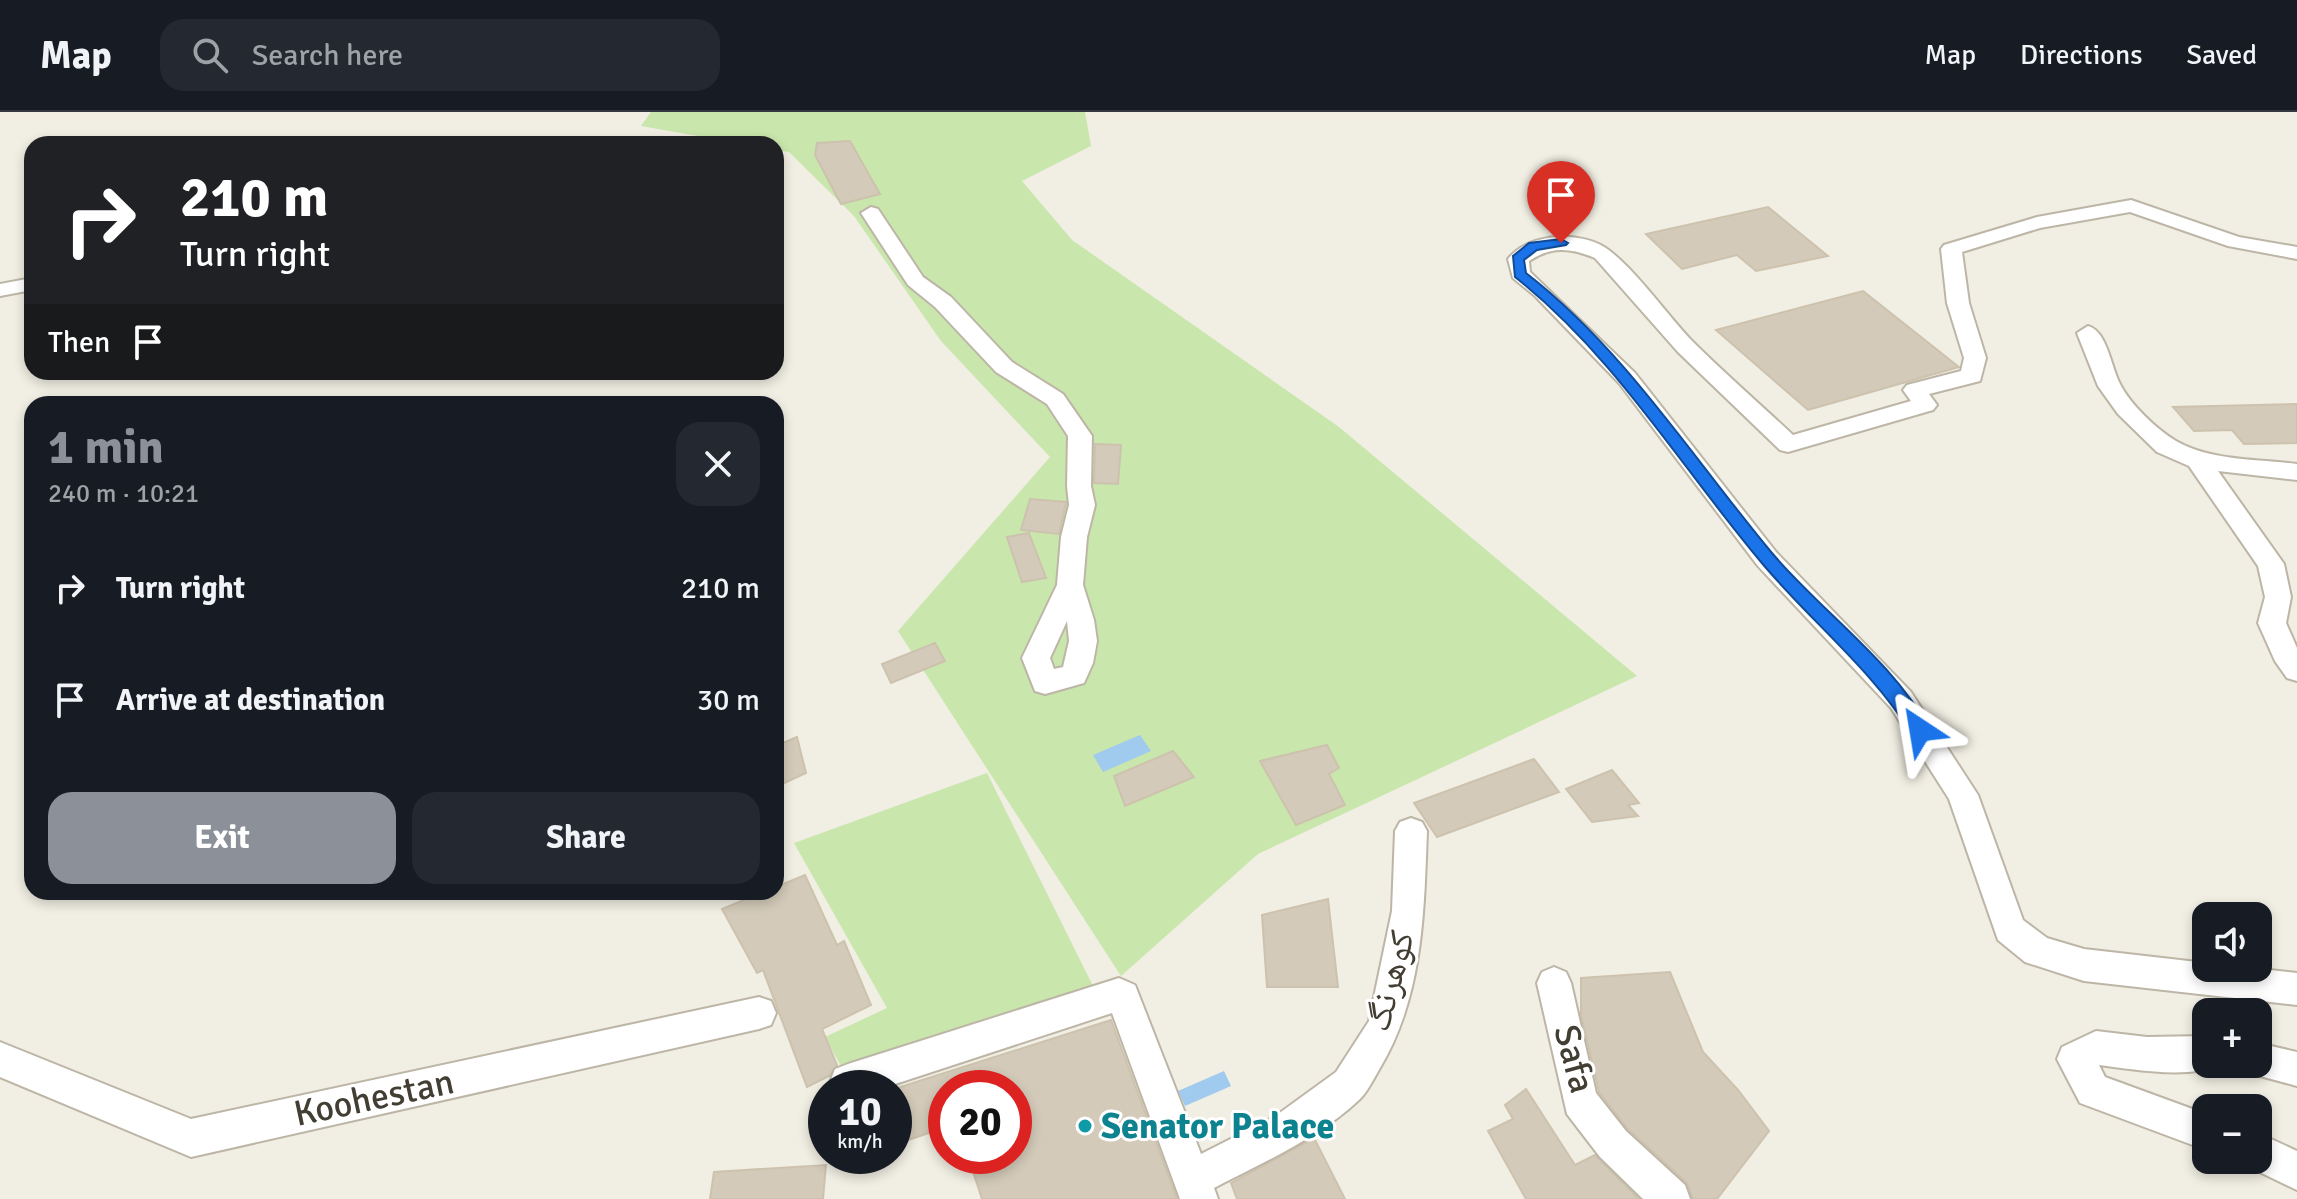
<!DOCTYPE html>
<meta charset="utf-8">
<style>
:root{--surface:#171b24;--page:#242831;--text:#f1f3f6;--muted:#9ea1a6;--line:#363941;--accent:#8c9099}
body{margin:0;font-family:Signika,"Noto Naskh Arabic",sans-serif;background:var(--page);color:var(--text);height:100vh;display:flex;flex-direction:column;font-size:30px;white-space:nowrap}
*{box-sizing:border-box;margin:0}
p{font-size:26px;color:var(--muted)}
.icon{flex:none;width:44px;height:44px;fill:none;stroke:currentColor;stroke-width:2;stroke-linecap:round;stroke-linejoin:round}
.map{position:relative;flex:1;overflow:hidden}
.panel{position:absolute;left:24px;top:284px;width:760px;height:504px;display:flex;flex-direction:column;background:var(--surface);border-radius:24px;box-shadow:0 4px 12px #0003}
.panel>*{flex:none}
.top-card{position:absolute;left:24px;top:24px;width:760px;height:244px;border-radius:24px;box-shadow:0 4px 12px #0003;background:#202124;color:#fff;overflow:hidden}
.buttons{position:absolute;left:2192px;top:790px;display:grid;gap:16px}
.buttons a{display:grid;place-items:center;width:80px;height:80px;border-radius:16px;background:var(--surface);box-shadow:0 4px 12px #0003;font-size:40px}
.speed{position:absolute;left:808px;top:958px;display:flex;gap:16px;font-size:40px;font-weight:700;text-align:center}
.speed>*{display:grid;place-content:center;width:104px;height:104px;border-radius:50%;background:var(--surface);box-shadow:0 4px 12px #0003;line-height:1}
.speed small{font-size:20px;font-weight:400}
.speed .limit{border:12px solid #d22;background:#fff;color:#111}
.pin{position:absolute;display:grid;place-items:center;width:68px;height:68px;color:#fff;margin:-82px -34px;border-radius:50% 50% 50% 0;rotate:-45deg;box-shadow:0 0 8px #0007}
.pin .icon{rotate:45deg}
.me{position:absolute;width:88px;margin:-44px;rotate:327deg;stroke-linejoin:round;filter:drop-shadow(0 0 6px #0008)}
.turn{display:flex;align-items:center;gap:28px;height:168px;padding:0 24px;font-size:36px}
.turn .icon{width:104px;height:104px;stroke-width:2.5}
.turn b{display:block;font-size:56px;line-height:68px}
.then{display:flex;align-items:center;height:76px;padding:0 24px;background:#0003;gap:16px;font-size:30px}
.round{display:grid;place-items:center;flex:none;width:84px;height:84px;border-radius:24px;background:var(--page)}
.head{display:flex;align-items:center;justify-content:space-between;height:136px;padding:0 24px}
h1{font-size:48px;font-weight:700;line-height:60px;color:var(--accent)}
.action{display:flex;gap:16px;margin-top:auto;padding:16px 24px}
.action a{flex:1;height:92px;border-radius:24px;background:var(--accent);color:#fff;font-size:32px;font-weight:700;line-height:92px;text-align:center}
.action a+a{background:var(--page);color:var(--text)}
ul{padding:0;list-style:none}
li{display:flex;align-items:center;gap:24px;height:112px;padding:0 24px}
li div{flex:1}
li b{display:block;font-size:30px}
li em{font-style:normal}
header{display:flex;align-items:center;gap:48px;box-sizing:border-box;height:112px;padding:0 40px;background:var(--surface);border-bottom:2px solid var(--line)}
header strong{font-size:38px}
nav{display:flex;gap:44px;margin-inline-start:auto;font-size:28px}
.search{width:560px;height:72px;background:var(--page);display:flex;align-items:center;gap:20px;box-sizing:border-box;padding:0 28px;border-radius:24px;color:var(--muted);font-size:30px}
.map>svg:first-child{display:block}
.green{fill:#c9e6ac}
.water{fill:#a0caee}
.building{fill:#d3cab9;stroke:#cdc2ad;stroke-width:2}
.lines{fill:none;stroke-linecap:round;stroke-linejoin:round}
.minor-casing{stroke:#bdb6a6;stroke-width:4}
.minor{fill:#fff;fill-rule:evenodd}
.route{fill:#1a73e8;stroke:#114b97;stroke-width:2}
.culture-dot{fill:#0f9aa8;stroke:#fff;stroke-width:3}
.labels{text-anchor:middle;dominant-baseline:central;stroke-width:6;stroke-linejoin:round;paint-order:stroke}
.near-street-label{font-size:36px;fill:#433e34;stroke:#fff}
.near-culture-label{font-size:36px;font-weight:bold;fill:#0d838f;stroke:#fff;text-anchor:start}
</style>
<header>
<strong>Map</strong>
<div class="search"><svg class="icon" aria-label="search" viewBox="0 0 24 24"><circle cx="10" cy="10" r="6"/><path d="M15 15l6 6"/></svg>Search here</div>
<nav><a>Map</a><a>Directions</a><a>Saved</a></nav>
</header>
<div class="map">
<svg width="2297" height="1087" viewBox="0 0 2297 1087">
<rect width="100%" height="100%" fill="#f1eee3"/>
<g class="green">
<path d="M651 0H1085L1091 34 1022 69 1072 128 1339 315 1637 564 1258 742 1121 864 898 519 1050 345 941 229 854 104 789 40 776 38V32H743L641 14Z"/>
<path d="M987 661 1094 876 846 963 825 925 887 896 794 731Z"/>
</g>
<g class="water">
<path d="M1140 623 1151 639 1103 660 1093 643Z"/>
<path d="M1224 959 1231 974 1185 994 1178 979Z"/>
</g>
<g class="building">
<path d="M850 29 880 82 841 92 815 43 817 31Z"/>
<path d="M1768 95 1828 144 1756 159 1737 143 1682 157 1646 122Z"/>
<path d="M1863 179 1959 255 1808 298 1716 218Z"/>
<path d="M2297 292V331L2244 332 2232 318 2194 319 2173 295Z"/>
<path d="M1095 332 1121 333 1118 372 1094 371Z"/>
<path d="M1030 387 1066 390 1059 422 1021 418Z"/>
<path d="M1029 421 1046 466 1022 470 1007 425Z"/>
<path d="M935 531 945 549 891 571 882 552Z"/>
<path d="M797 625 806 661 776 675V634Z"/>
<path d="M1327 633 1339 656 1329 662 1345 693 1296 713 1260 649Z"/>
<path d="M1173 639 1194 665 1125 694 1114 664Z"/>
<path d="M1534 647 1559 680 1437 725 1414 691Z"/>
<path d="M1612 658 1639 691 1628 693 1638 704 1592 710 1566 677Z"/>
<path d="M805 763 837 833 844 829 871 893 822 917 837 953 829 964 807 975 763 858 757 861 722 797 763 780H776V775Z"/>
<path d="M1328 787 1338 875H1267L1262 803Z"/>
<path d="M1670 860 1703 940 1738 978 1769 1019 1717 1087H1693L1687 1071 1627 1016 1599 980 1581 903V866Z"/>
<path d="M1111 908 1177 1087H982L968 1044H1014V976H946V1015L897 1032 894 1017V977Z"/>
<path d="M1526 977 1575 1053 1595 1043 1639 1087H1526L1488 1019 1513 1007 1505 993Z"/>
<path d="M1314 1026 1345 1087H1237L1231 1071Z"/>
<path d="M826 1053 823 1087H710L714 1060Z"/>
</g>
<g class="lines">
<defs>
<g id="minor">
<path d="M2131 88 2239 125 2297 135V147L2228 134 2130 100 2040 116 1962 140 1969 191 1986 246 1980 269 1929 282 1937 293 1933 298 1788 340 1780 338 1678 240 1595 146C1571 136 1551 134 1529 149L1530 160 1635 261 1776 440 1911 580 1978 683 2023 808 2047 826 2084 837 2206 851V856H2252L2297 861V893L2084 869 2025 850 1998 828 1949 687 1891 596 1758 454 1619 271 1535 184 1513 166 1508 147C1529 120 1584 118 1610 139 1639 162 1667 203 1693 230 1725 262 1760 292 1793 323L1911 289 1903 278 1907 273 1961 259 1964 246 1947 191 1941 137 1944 133 2037 105Z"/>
<path d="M871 95 878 97 923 165 951 185 1012 250 1063 282 1092 324 1091 374 1095 393 1087 425 1083 473 1094 508 1097 529 1093 551 1084 571 1045 582 1035 579 1022 546 1057 473 1061 425 1069 393 1067 374 1068 324 1047 292 996 260 935 195 908 173 861 101ZM1067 509 1069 529 1063 555 1054 557 1050 546Z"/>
<path d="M32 166V178L0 184V172Z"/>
<path d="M2088 214C2107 219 2111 255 2120 272 2130 292 2156 317 2176 329 2210 349 2259 347 2297 352V368L2218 359 2284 452 2291 485 2286 511 2297 536V569L2287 566 2275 549 2258 511 2265 485 2258 454 2189 354 2157 340 2118 302 2098 274 2077 221Z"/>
<path d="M1411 706 1422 710 1427 719C1424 801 1423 884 1380 956 1374 966 1368 979 1360 987 1319 1026 1264 1050 1214 1076L1218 1087H1180L1112 901 883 976H833L830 970 835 957 848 952 1119 866 1135 873 1201 1042 1274 1005 1336 960 1369 909 1392 799 1395 719 1400 710Z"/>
<path d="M1554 855 1566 860 1571 871 1596 981 1626 1019 1685 1073 1690 1087H1643L1600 1045 1567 1002 1537 871 1542 860Z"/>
<path d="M759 885 771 889 776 901 771 913 759 917 191 1045 0 965V930L191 1007Z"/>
<path d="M2096 919 2147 925 2206 924V952H2219C2191 968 2131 957 2099 953L2105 965 2206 1002V1038L2080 991 2057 947 2062 935Z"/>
<path d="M2258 931 2297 940V974L2245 960 2242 952H2258Z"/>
<path d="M2258 1021 2297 1039V1078L2245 1053 2243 1048H2258Z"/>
</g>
</defs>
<use href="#minor" class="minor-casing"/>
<use href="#minor" class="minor"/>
</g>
<path class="route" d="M1561 127 1568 131 1566 133 1537 138 1524 148 1526 161C1625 238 1692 345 1772 441 1821 499 1894 550 1930 618L1927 624H1913C1873 558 1810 509 1761 450 1680 354 1615 244 1515 165L1513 144 1529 131Z"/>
<circle class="culture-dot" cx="1085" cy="1014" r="8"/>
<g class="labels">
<g class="near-street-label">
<text transform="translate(1390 869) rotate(-75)">کوهرنگ</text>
<text transform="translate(1574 947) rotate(75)">Safa</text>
<text transform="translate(374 986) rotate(-12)">Koohestan</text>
</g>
<g class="near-culture-label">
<text x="1101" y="1014">Senator Palace</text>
</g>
</g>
</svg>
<div class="buttons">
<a><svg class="icon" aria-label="sound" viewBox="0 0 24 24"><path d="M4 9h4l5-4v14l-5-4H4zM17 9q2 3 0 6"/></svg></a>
<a>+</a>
<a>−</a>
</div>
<div class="speed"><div>10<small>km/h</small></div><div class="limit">20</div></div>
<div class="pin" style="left:1561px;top:131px;background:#d93025"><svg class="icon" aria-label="arrive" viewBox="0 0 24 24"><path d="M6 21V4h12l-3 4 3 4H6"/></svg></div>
<svg class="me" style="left:1920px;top:618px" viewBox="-20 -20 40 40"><path d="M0-17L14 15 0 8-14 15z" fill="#1a73e8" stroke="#fff" stroke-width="4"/></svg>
<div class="top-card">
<div class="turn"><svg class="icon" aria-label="right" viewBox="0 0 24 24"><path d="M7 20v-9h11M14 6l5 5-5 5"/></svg><div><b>210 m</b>Turn right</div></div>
<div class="then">Then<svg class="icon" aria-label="arrive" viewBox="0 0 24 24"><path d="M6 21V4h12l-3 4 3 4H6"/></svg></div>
</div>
<section class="panel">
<div class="head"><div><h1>1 min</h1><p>240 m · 10:21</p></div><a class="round"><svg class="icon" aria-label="close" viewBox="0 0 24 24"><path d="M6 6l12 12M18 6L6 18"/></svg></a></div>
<ul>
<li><svg class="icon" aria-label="right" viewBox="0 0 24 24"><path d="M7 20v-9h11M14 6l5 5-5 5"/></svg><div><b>Turn right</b></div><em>210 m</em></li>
<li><svg class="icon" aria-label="arrive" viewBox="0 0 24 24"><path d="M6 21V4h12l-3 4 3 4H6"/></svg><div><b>Arrive at destination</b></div><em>30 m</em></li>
</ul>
<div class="action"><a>Exit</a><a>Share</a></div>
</section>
</div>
